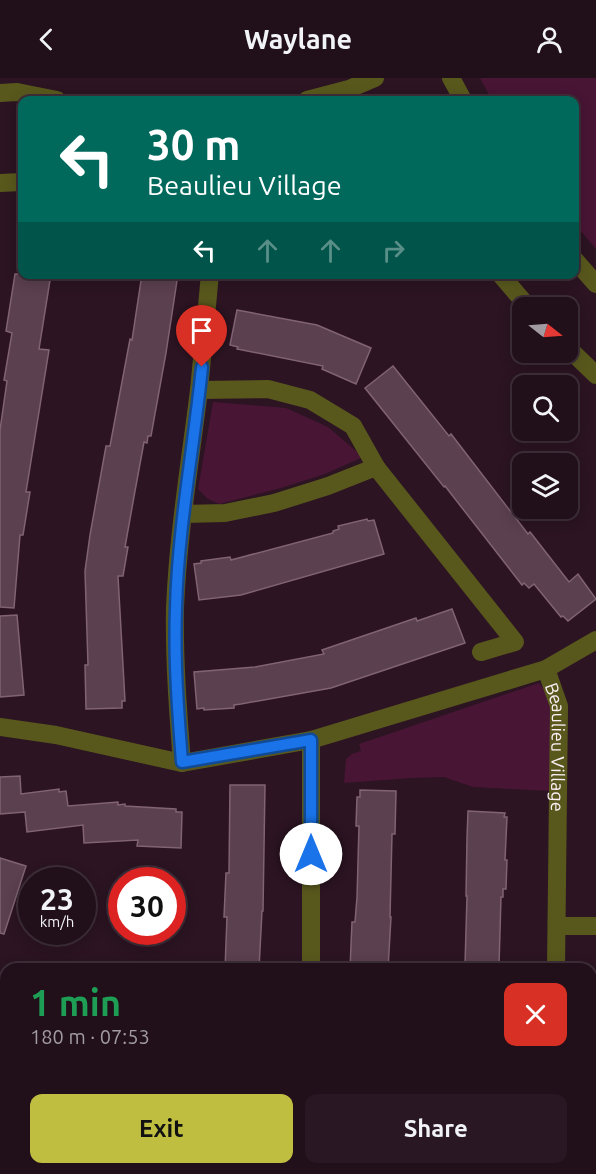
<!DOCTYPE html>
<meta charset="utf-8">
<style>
:root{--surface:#210f1a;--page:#291823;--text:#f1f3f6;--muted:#a29ca2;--line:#3e2f39;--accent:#bfbe41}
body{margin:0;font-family:Ubuntu,sans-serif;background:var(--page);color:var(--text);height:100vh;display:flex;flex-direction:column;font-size:22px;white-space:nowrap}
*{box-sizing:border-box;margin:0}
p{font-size:20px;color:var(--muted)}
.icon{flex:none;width:33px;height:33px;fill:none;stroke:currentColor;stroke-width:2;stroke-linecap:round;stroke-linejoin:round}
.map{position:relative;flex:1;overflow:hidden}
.sheet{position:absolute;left:0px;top:885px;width:597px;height:212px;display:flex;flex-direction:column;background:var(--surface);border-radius:18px 18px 0 0;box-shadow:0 3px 15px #0003,0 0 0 2px var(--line)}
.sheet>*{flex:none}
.guide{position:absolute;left:18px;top:18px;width:561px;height:183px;border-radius:12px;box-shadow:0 3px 15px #0003,0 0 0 2px var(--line);background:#00695c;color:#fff;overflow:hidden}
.needle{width:39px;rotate:107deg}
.tools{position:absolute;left:512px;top:219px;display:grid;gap:12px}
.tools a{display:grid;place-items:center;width:66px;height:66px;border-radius:12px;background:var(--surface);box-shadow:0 3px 15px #0003,0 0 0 2px var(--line);font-size:30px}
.speed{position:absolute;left:18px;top:789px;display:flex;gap:12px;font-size:30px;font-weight:700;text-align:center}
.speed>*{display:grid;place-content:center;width:78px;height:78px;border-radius:50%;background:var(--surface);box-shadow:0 3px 15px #0003,0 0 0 2px var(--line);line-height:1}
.speed small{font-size:15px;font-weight:400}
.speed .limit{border:9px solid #d22;background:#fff;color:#111}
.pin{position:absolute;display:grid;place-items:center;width:51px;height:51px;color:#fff;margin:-62px -26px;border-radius:50% 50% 50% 0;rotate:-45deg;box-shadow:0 0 6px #0007}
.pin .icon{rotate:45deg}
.me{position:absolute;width:66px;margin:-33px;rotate:0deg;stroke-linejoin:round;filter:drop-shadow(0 0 4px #0008)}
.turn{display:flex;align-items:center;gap:21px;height:126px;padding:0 30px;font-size:27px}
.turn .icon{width:78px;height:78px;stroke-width:2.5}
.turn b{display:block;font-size:42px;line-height:51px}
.lanes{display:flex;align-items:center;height:57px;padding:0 30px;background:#0003;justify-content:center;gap:30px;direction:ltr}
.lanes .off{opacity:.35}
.round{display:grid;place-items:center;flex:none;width:63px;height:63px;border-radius:12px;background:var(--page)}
.headline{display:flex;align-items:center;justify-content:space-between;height:102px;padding:0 30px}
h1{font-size:36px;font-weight:700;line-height:45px;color:#1e9e55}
.button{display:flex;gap:12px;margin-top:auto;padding:12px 30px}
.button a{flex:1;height:69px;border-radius:12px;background:var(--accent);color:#111;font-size:24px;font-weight:700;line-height:69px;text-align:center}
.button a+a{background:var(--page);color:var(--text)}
header{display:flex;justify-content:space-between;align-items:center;height:78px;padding:0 30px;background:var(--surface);font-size:27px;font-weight:700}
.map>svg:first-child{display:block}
.green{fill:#481535}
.building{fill:#5b404f;stroke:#816373;stroke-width:1.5}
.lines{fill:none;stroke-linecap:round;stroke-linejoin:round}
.minor{stroke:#58581d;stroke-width:18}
.route-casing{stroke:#114b97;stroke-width:15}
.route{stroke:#1a73e8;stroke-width:10}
.labels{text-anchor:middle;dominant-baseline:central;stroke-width:4.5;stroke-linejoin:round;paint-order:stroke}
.street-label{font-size:18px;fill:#fdeff6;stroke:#220b19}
</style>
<header><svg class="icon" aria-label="back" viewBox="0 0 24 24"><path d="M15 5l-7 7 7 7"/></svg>Waylane<svg class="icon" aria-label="person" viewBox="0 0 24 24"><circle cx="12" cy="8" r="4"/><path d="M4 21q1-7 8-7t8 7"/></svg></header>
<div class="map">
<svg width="596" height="1096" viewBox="0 0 596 1096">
<rect width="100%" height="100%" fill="#2c1422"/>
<g class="green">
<path d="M480 0H596V171L575 146 574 22H492Z"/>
<path d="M213 324 286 330 328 349 363 379 325 396 281 410 219 426 208 421 198 411Z"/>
<path d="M539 605 552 622 550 713 473 709 444 699 411 700 344 705 346 681 352 676 361 673 359 666Z"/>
</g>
<g class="building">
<path d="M15 196H51L39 271 49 272 26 414H30L23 457H20L14 530 0 529V352L7 303 4 302 12 255 6 253Z"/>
<path d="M142 196H178L166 275 151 358H148L147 365 144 364 135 413 125 469H128L123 498H118L125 623H122V630L86 631 85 587H88L85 493 90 457 106 368H110L130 261 132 262Z"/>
<path d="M237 232 317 247 371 270 356 306 322 291 323 288 237 271 238 269 230 267Z"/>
<path d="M393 288 449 358 451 356 528 456 530 454 569 504 578 496 596 521 568 543 563 538 561 539 534 506 529 510 524 505 522 507 445 408 444 409 365 310Z"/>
<path d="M367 441 368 443 374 442 384 476 241 517 199 522 194 486 201 485V483L230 479 231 482 333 455V453L339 451 338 448Z"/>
<path d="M452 531 465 565 331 610 241 626 234 627V630L204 632V630L197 631 194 594 255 589 324 576 322 572 416 540 417 543Z"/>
<path d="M17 537 24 617 0 619V538Z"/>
<path d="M20 698 21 716 59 711V714L66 713 68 728 118 724V727L125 726V728L176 731V734H182L181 770 137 768 138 762 84 765 83 747 27 754 25 734 0 736V699Z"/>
<path d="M230 707H265L263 833H262L259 891H225L227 839H224L226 795H229Z"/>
<path d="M360 712 396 713 395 756H392L390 839H391L388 891H350L352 844H355L357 819 359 748H356L357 719H360Z"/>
<path d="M468 733 505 735 504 739H507L505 782H507L506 811H503V819H501L499 888 465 887 467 818H466L467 760Z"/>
<path d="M0 780 26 788 4 856 0 855Z"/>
</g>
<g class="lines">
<g class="minor">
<path d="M451 0 463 22"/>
<path d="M0 15 17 14 57 22"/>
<path d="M307 22 349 11 375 0"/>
<path d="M0 105 22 104"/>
<path d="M574 181 596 206"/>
<path d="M500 196 529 230"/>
<path d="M567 269 596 297"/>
<path d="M199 312 210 196"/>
<path d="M376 389 515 564 481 574"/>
<path id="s1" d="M546 591 559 628 556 891"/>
<path d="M0 649 56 657 182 685 311 662 546 591 596 562"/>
<path d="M182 685C178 633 174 581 175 530 178 457 190 385 199 312L268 311 310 322 353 348 376 389 328 408 274 425 225 435 183 436"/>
<path d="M557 848H596"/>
<path d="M311 891V662"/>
</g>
</g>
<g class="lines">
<defs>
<path id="route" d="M202 289C194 369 178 449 176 530 174 581 178 633 182 684L311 662V776"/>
</defs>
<use href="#route" class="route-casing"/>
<use href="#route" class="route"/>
</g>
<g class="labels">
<g class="street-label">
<text stroke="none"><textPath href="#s1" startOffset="80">Beaulieu Village</textPath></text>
</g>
</g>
</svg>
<div class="tools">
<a><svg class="needle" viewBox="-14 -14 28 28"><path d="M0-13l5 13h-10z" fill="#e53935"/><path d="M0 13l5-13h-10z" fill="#a29ca2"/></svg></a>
<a><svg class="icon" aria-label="search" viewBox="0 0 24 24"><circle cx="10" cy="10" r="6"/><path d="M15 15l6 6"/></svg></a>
<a><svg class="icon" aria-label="layers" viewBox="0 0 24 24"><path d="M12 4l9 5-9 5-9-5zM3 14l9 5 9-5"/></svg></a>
</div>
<div class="speed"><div>23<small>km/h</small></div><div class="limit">30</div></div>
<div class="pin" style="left:202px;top:289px;background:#d93025"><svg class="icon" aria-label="arrive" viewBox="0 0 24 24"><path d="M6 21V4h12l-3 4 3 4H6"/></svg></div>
<svg class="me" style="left:311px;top:776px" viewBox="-20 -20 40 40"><circle r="19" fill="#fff"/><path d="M0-13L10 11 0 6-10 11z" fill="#1a73e8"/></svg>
<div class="guide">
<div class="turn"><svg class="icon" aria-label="left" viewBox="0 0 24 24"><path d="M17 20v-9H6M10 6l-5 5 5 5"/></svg><div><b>30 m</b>Beaulieu Village</div></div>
<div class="lanes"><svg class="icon" aria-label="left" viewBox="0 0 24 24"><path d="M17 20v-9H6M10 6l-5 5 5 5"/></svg><svg class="icon off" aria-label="ahead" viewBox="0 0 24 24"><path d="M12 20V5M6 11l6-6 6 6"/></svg><svg class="icon off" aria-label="ahead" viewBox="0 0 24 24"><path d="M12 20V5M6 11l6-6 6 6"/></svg><svg class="icon off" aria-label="right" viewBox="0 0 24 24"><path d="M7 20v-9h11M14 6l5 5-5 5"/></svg></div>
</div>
<section class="sheet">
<div class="headline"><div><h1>1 min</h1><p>180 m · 07:53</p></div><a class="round" style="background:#d93025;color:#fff"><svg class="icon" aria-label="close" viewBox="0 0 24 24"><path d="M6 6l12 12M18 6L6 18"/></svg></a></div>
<div class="button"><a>Exit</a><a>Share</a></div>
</section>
</div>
